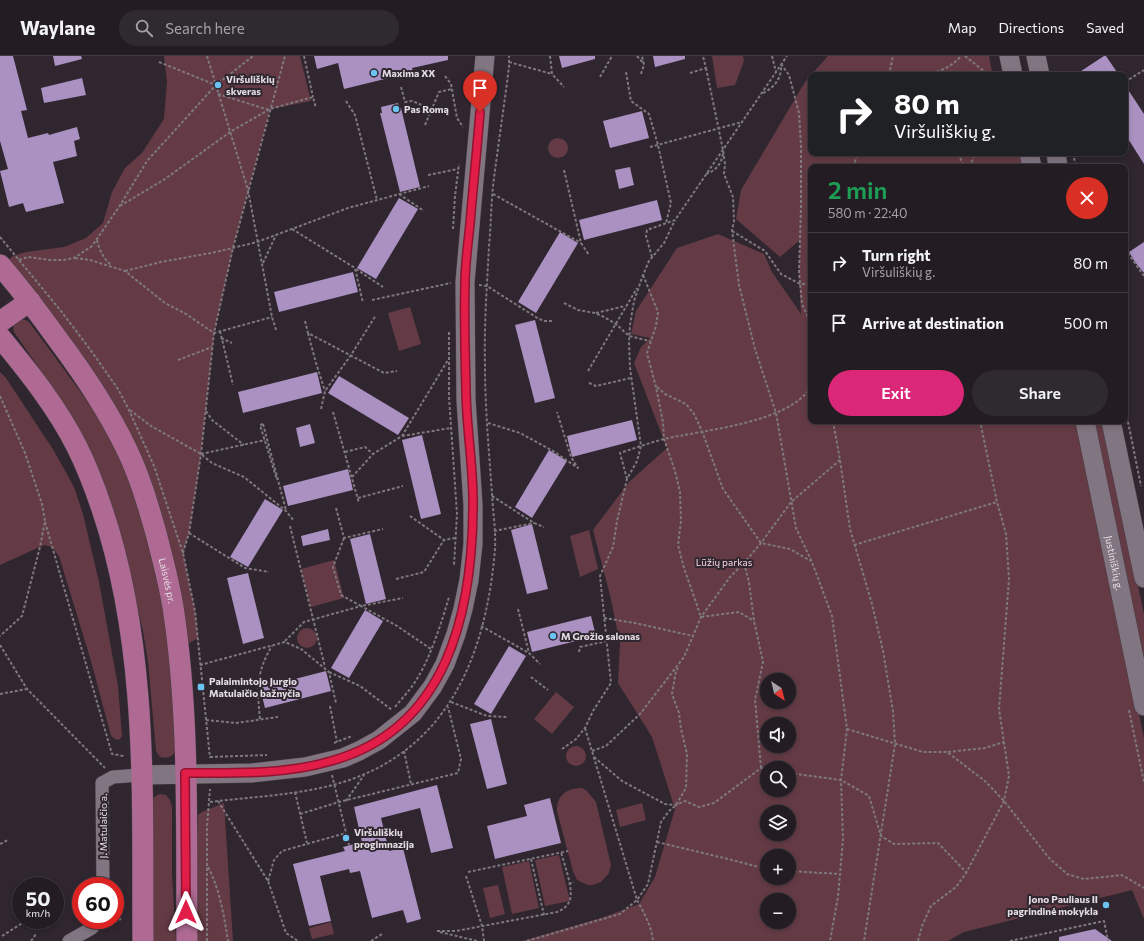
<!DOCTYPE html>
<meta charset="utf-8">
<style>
:root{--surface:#231c23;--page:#2f2930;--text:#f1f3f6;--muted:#a3a1a6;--line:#403a41;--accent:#db2777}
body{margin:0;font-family:Commissioner,sans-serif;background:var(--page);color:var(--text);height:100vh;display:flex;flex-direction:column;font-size:15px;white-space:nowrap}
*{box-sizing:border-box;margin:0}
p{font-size:13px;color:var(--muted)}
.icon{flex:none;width:22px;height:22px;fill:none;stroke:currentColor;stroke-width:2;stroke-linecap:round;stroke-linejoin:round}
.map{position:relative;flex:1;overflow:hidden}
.drawer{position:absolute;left:808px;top:108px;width:320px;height:260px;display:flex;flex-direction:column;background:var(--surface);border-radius:8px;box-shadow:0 2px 6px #0003,0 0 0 1px var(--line)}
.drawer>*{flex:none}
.banner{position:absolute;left:808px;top:16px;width:320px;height:84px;border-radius:8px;box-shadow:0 2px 6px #0003,0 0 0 1px var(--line);background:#202124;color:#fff;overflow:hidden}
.needle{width:26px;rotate:145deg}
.fabs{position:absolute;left:760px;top:617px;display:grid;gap:8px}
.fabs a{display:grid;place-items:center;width:36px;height:36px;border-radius:50%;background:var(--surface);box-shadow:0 2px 6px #0003,0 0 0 1px var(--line);font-size:20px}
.speed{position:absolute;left:12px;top:821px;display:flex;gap:8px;font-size:20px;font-weight:700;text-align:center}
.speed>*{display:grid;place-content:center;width:52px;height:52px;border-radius:50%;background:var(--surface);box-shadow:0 2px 6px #0003,0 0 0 1px var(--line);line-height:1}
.speed small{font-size:10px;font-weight:400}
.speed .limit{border:6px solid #d22;background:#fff;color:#111}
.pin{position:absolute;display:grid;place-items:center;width:34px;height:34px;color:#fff;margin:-41px -17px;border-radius:50% 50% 50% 0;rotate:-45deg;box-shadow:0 0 4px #0007}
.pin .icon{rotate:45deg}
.me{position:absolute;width:44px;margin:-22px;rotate:0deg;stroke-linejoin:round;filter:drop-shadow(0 0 3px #0008)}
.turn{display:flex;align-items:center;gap:14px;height:84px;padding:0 20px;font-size:18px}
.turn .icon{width:52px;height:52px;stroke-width:2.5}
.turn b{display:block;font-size:28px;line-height:34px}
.round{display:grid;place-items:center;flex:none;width:42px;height:42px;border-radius:21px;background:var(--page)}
.head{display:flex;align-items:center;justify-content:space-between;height:68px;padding:0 20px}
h1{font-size:24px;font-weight:600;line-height:30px;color:#1e9e55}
.button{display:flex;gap:8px;margin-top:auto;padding:8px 20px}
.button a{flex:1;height:46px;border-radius:24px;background:var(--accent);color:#fff;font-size:16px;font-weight:600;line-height:46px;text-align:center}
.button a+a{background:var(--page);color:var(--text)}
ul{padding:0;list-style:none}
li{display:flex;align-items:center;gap:12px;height:60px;padding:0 20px;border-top:1px solid var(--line)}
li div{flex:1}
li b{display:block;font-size:15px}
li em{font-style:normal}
header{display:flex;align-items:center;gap:24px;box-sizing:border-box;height:56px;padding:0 20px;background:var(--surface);border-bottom:1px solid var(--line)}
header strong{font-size:19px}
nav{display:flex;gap:22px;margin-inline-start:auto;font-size:14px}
.search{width:280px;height:36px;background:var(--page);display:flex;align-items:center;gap:10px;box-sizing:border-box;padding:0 14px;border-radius:22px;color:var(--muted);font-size:15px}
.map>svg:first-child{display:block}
.green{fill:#643b44;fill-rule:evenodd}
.building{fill:#aa91c1}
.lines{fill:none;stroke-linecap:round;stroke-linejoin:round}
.minor-casing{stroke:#484148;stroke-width:14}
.secondary-casing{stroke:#484148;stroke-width:20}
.primary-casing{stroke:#484148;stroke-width:22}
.path{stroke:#7f787f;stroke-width:2;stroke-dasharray:3 2;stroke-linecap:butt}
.minor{stroke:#807580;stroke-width:13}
.secondary{stroke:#807580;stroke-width:19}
.primary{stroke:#ae6a93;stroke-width:21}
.route-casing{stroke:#92132f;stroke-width:10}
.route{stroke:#e11d48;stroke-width:7}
.poi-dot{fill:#6bc3f2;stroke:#2f262f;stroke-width:1.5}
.labels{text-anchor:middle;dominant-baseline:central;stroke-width:4;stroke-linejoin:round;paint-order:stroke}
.poi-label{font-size:10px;font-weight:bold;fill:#e4dee4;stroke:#2f262f;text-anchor:start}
.park-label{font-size:10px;fill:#fbd7de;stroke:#2f262f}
.street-label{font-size:10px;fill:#e4dee4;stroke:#2f262f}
</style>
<header>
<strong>Waylane</strong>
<div class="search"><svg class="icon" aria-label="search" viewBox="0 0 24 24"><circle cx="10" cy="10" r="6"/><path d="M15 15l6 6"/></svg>Search here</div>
<nav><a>Map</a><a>Directions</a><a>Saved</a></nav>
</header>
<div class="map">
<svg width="1144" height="885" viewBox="0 0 1144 885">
<rect width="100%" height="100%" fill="#2f262f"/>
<g class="green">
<path d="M164 0H300L311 45 270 53 233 192 214 277 201 398 189 477 183 497 195 555 198 582 186 589 156 447 5 207 13 200 26 196 64 191 86 182 103 167 112 136 125 112 142 97 164 63 167 25Z"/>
<path d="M712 0H743L744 5 735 29 717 32Z"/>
<path d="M828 0H989L992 16 984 17V19H811Z"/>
<path d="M811 19V97H1021L1025 111H811V365H1078L1144 682V863L1132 834 964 876 948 885H522L604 861 639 848 655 821 675 753 652 681 618 627 620 588 611 543 593 474 629 426 667 392 634 307 641 291 650 282 631 278 636 255 677 192 718 178 764 198 772 216 801 258 799 216 800 184 780 201 736 163 741 134 805 26ZM767 624H789V646H767ZM767 668H789V690H767ZM767 712H789V734H767ZM767 756H789V778H767ZM767 800H789V822H767ZM767 844H789V866H767Z"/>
<circle cx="558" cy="92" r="10"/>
<path d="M410 251 421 288 399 295 388 257Z"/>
<path d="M19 264H25L29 266 77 331 107 374 124 406 139 448 160 529 171 599 176 693C173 701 168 703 160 701L156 695 148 606 143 575 123 491 59 341 14 276C12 270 14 267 19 264Z"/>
<path d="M0 316 6 322 54 395 74 431 83 458 99 526 118 630 122 680 119 684 115 683 111 680 91 605 59 500 52 491 44 489 0 509Z"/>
<path d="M1092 365H1104L1144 558V615Z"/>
<path d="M589 474 598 513 580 521 570 480Z"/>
<path d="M334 504 344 542 311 551 301 513Z"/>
<circle cx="307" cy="582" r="10"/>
<path d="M556 636 574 651 552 678 534 663Z"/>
<circle cx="576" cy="700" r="10"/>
<path d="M582 732 587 735 596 746 611 809 609 817 601 826 592 829H588L577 824 573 815 557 755C556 739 568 732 582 732Z"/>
<path d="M159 738 166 739 170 744 172 751V818L176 885H151L153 742Z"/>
<path d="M224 747 233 885H194L198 759 202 756Z"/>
<path d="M642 747 646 764 620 771 616 754Z"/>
<path d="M559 799 570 845 545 850 535 804Z"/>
<path d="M529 805 539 852 512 858 502 811Z"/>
<path d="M498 829 505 858 490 862 483 832Z"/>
<path d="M331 866 334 878 312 883 309 872Z"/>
</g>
<g class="building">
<path d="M0 0H13L27 54 21 55 28 82 48 77 49 79 77 71 80 83 74 85 77 100 53 106 64 147 26 156 23 147 9 151 0 115 8 113 0 85Z"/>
<path d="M53 0H81L82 3 55 10Z"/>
<path d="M314 0H448V4L412 12 413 16 344 33 338 7 317 13Z"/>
<path d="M559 0H595V3L562 12Z"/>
<path d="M653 0H685V3L655 11Z"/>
<path d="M1104 0H1106L1119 19H1075Z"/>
<path d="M82 22 86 39 44 47 41 32Z"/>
<path d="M1125 29 1144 58V108L1125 78Z"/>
<path d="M398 47 399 52H401L420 131 400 136 380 57H382L381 51Z"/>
<path d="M642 55 649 82 610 92 603 65Z"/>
<path d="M630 111 634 129 619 133 615 114Z"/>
<path d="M399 142 418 153 376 223 357 212Z"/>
<path d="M657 144 662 164 584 184 579 164Z"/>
<path d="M560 176 578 187 536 257 518 246Z"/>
<path d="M1144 186V217L1135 206 1129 196Z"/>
<path d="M353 216 358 236 279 256 274 236Z"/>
<path d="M535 264 555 342 535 347 515 269Z"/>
<path d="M317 316 322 337 243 357 238 336Z"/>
<path d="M339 320 409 362 398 379 328 337Z"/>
<path d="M632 364 637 384 572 401 567 380Z"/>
<path d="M310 368 315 387 300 391 296 372Z"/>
<path d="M422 379 441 458 421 463 402 384Z"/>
<path d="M549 394 567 405 532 462 515 451Z"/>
<path d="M348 413 353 434 288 450 283 430Z"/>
<path d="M265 443 283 454 248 511 230 501Z"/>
<path d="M532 468 548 533 527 538 511 474Z"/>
<path d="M328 473 330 484 303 490 301 480Z"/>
<path d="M370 478 386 543 366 548 350 483Z"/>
<path d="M248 517 264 582 243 588 227 522Z"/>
<path d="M365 554 383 565 349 622 331 612Z"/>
<path d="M591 560 596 580 532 596 527 576Z"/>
<path d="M509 590 526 600 491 658 474 648Z"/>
<path d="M326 615 331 635 265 652 260 632Z"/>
<path d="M491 663 507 728 487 733 470 668Z"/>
<path d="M437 729 453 792 431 797 420 752 381 762 389 795 403 792 421 863 407 867 403 854 372 862 360 815 350 817 349 813 320 820 331 865 309 870 293 808 345 795 343 791 362 786 354 751Z"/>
<path d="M550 742 561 787 495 803 487 770 527 760 524 749Z"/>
<path d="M1095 873 1112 885H1059V881Z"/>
</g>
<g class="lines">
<defs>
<g id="minor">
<path d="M103 830 102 727 113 721 141 719"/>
<path d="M69 885 92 872 99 864"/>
</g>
<g id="secondary">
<path d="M1009 0 1013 19"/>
<path d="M1036 0 1040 19"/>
<path d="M1029 97 1032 111"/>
<path d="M1056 97 1058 111"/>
<path id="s1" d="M1085 365 1144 650"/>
<path d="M1111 365 1144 522"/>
<path d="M141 719 252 717 305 711 343 702 359 695 379 684 413 657 433 630 445 608 456 578 463 553 469 524 473 488V449L466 344 465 226 485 0"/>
</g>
<g id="primary">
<path id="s2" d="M0 209C20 232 38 256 56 281 83 317 108 354 127 394 140 421 148 449 156 477 162 501 169 526 173 551 190 661 186 774 187 885"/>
<path d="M0 266 30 245"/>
<path d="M0 281C28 315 57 351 77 391 87 411 95 432 102 453 149 592 142 741 143 885"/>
</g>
</defs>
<use href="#minor" class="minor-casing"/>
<use href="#secondary" class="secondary-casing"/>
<use href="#primary" class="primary-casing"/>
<g class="path">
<path d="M207 0 248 134 272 261 276 274"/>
<path d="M304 0 313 41"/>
<path d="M550 0 552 18 564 31"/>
<path d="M637 0 644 8"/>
<path d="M772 0 776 16"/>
<path d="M965 0 989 19"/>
<path d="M159 6 216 29"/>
<path d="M509 6 552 18"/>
<path d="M781 8 789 19 799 57 801 91V150L799 216 802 248 811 268"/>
<path d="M706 12 723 94 725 108 724 118 733 141 734 165 732 174 739 229 755 293 776 357 796 472 812 506 832 560 847 673 841 724 843 783 838 841 830 885"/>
<path d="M626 16 631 45 649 58 658 89 671 147 666 167"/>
<path d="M690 17 706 12 703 0"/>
<path d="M641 18 644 9 642 0"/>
<path d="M889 19 893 0"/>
<path d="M927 19C940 15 952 11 961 0"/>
<path d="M445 20 451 28 457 62 463 71"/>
<path d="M600 21 612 0"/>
<path d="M1125 26 1144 14"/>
<path d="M401 31 405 46 412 45 432 53"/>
<path d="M763 37C774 32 782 22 781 9"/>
<path d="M218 38 269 54"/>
<path d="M346 45 355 59 377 144"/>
<path d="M425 69 439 36 452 33"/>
<path d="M650 91 742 66"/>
<path d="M959 97 963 111"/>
<path d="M1073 97 1076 111"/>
<path d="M853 111 858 97"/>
<path d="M970 111 975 97"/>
<path d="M564 114 581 187 589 199"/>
<path d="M706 118C716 115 722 107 723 97"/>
<path d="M428 119 458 113"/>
<path d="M399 138 424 155"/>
<path d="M493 138 581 187"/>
<path d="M120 150 165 123 230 76 270 53 313 41 316 52"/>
<path d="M292 173 355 212 363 247"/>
<path d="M453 173 455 140 459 108"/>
<path d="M732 175 765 195 781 218 800 228H811"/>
<path d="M0 181 61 255 92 296 118 333 129 354 154 410 183 497 195 555 210 702"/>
<path d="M97 184C99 194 104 203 111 209"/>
<path d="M1125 193 1144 220"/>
<path d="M652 201 646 180 647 174 675 164 787 0"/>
<path d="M75 202 90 204 125 215 165 247 186 258 214 277 272 261"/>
<path d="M19 204 28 201 50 204H63L74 202 92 190 119 151 147 105 216 29 253 0"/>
<path d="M263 207 276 179"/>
<path d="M356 213 383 231"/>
<path d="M125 215 161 206 216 196 257 186 348 152 429 130"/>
<path d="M643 219 658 256 656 270 647 297 656 331 663 366 664 383 675 415 680 436 681 465 678 489 684 512 701 561 739 556 754 565"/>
<path d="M479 229 487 230 539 263 545 265H554"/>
<path d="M372 244 451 227"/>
<path d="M564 247 578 254 595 257 602 260 616 268 629 280 650 285"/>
<path d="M596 257 625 250"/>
<path d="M305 265 308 277 384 317 397 315"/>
<path d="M220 275 233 329"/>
<path d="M449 276V341L457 458 454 509"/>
<path d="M308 277 316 307 325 335"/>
<path d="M221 282 232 287"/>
<path d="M178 304 212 291"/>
<path d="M588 315 637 232"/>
<path d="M589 327 596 330 631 322"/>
<path d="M657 331 665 338 686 348 694 358 702 375 723 433 761 487 790 493 811 505"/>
<path d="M0 340 25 397 42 448 45 465 40 491 22 560 0 580"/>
<path d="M1125 351 1141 430"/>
<path d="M321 353 325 335 351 299 376 259"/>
<path d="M130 354 151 370 201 398 212 407 244 421 286 455 294 465"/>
<path d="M206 355 212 364 244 389"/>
<path d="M333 356 359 447"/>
<path d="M833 365 840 404 850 473 872 548 883 595 893 655 895 688 864 885"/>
<path d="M488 367 520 377 553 395 578 412 571 401 557 356"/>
<path d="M263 368 286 454"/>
<path d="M263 368 260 369 277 424"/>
<path d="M402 380 451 372"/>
<path d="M345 396 365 391 373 398"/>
<path d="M201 398 265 384"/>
<path d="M352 421 373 398 402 380 448 304"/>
<path d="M627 423 620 397C635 392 649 387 664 383 703 374 789 367 811 331"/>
<path d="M492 440 534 467 544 471"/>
<path d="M358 442 403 430"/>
<path d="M336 452 344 482 383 473"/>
<path d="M410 460 444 484 455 482"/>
<path d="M45 466 112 698 124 700"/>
<path d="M290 470 325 611"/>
<path d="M494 475 534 467"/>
<path d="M189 477 245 512 269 516"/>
<path d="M344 482 333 511 341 539 361 550 403 542"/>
<path d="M854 489 997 446"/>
<path d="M183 497 189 477 201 398 214 277 233 192 285 0"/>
<path d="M744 507 749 526 754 565 763 606 755 644 761 712"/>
<path d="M396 523 424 516 444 484"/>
<path d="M518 553 529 597 540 608"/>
<path d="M604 562 635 567 693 580"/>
<path d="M481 570 529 597"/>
<path d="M285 585 304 566 361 550 397 570 431 593"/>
<path d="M0 589 27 633 105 712"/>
<path d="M579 596 580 591 607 585"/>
<path d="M200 609 285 586 301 593 329 616 336 647"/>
<path d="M329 616 360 630 392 654"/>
<path d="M531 621 548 634"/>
<path d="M0 638 27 633"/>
<path d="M451 646 487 660 507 661"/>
<path d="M330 650 337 686"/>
<path d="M395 651C403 641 412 632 418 621 431 600 442 565 449 541"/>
<path d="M1129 654 1144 726"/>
<path d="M260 663C257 634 256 616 272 590"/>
<path d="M206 664 236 667 278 661"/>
<path d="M585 672 637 844C644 857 652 871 653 885"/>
<path d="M847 673 923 696H947L985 725 1004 745 1049 802 1067 818 1084 823 1122 819 1144 832"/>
<path d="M334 687 352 680"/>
<path d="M562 693 576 683 585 672 593 655 611 627 600 520 613 491 617 465 627 423 637 405 641 390 630 312 629 286 630 269 634 245 643 219 649 205 664 187 675 164"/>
<path d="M404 695 411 728"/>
<path d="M592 695 606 690 640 658 684 601 701 561 730 521 744 507 761 487 791 446 840 404"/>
<path d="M948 696 985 692 1004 686"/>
<path d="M210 701 267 699"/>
<path d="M594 701 622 725 665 748 676 749 685 745 699 751 714 747 761 712 767 713"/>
<path d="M789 717 841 724 869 740 881 780 894 788 938 787 966 816"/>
<path d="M332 719 349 789"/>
<path d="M295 736 307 787"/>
<path d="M218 745 268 825 286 877 298 885"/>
<path d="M346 745 364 719"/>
<path d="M210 746C258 740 309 739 355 722 454 685 487 590 495 493 496 475 493 456 492 438 489 395 485 352 485 309 484 269 487 229 489 190 491 170 491 150 493 130 498 90 504 51 509 11V0"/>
<path d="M300 758 339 746 458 717 461 703 448 651"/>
<path d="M657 786 728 803 767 813"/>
<path d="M0 788 8 784"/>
<path d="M531 803 544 859"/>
<path d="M208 811C220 834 224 860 228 885"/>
<path d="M789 815 840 818"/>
<path d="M468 816 568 795"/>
<path d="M466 820 482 870 484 885"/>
<path d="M268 825 274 804 282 795 346 777"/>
<path d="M569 828 574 826"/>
<path d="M110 868 121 863"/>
<path d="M437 875H456L557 856C562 854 567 851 569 846 575 836 564 808 561 796"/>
<path d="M440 876 477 885"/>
<path d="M2 880 27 864"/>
<path d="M31 885 36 878"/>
<path d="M207 885V770L210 733"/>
<path d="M371 885 382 878"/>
<path d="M527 885 620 858 637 844 648 828 661 766 669 755 676 749 686 732 687 698 681 673 679 657 672 638 676 615 678 612"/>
<path d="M918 885 922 870 931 850 956 831 966 817 1004 745 1009 720 999 653 1009 523 1006 478 997 446 980 365"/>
<path d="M1010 885 1104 865 1108 885"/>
</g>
<use href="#minor" class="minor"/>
<use href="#secondary" class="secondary"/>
<use href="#primary" class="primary"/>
</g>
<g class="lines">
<defs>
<path id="route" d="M186 856 185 717C233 717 284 719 331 705 447 673 472 558 473 452 474 412 466 372 466 332 465 297 464 263 465 228 465 208 468 188 470 168 473 131 477 94 480 56"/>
</defs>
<use href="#route" class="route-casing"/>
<use href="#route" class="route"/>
</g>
<g class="poi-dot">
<circle cx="374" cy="17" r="4"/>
<circle cx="218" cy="29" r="4"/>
<circle cx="396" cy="53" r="4"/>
<circle cx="553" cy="580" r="4"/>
<rect x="197" y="627" width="8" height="8" rx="2"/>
<circle cx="346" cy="782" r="4"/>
<circle cx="1106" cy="849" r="4"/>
</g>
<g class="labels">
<g class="poi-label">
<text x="382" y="17">Maxima XX</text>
<text x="226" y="23">Viršuliškių<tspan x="226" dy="12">skveras</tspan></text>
<text x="404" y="53">Pas Romą</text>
<text x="561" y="580">M Grožio salonas</text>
<text x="209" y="625">Palaimintojo Jurgio<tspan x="209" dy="12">Matulaičio bažnyčia</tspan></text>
<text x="354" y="776">Viršuliškių<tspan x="354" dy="12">progimnazija</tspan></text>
<text x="1098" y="843" text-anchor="end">Jono Pauliaus II<tspan x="1098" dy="12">pagrindinė mokykla</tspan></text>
</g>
<g class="park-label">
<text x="724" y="506">Lūžių parkas</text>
</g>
<g class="street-label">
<text stroke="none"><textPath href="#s1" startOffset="145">Justiniškių g.</textPath></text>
<text stroke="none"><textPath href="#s2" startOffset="362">Laisvės pr.</textPath></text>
<text transform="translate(103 770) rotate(-90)">J. Matulaičio a.</text>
</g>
</g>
</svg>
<div class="fabs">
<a><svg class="needle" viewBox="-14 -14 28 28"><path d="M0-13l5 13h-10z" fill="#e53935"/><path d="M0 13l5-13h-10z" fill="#a3a1a6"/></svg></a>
<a><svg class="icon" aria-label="sound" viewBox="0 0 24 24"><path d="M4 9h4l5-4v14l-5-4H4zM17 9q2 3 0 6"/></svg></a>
<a><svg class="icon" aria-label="search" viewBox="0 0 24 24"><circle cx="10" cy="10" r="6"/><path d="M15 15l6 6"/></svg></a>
<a><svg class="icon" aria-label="layers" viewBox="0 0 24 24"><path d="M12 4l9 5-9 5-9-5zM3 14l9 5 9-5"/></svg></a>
<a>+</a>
<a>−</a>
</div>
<div class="speed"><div>50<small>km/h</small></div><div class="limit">60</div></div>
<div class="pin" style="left:480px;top:56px;background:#d93025"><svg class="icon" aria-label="arrive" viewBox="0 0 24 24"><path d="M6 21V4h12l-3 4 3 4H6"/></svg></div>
<svg class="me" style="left:186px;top:856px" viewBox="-20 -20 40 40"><path d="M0-17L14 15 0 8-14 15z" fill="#e11d48" stroke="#fff" stroke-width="4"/></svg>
<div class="banner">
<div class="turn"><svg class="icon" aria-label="right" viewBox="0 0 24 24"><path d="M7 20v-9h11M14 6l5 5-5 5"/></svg><div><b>80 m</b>Viršuliškių g.</div></div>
</div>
<section class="drawer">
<div class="head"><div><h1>2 min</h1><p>580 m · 22:40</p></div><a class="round" style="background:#d93025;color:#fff"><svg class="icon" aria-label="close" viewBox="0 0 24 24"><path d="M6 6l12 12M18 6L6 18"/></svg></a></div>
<ul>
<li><svg class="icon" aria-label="right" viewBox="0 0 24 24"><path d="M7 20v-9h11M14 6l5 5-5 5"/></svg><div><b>Turn right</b><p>Viršuliškių g.</p></div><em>80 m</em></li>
<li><svg class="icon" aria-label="arrive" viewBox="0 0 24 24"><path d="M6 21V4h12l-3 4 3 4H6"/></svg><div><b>Arrive at destination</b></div><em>500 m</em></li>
</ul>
<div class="button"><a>Exit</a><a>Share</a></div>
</section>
</div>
